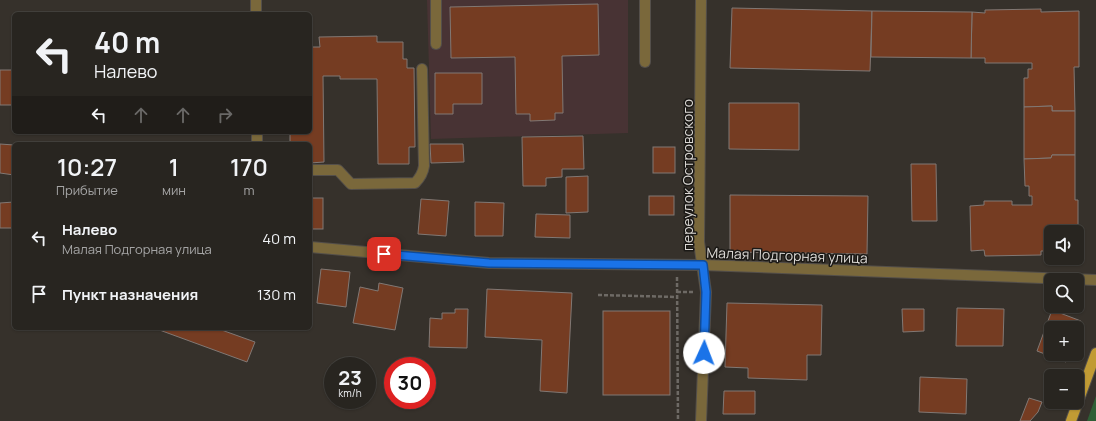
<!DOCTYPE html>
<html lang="ru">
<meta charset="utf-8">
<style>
:root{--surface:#282520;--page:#302d29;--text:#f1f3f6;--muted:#a5a5a5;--line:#44423e}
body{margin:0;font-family:Manrope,sans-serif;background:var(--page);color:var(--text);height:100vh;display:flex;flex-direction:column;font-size:15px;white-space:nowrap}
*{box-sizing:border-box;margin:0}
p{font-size:13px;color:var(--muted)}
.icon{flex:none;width:22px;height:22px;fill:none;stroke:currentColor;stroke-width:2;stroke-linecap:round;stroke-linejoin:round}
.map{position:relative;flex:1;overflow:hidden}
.sheet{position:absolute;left:12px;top:142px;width:300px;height:188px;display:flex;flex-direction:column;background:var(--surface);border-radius:6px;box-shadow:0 1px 3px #0004,0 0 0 1px var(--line)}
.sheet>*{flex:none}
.top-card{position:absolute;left:12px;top:12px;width:300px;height:122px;border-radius:6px;box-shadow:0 1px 3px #0004,0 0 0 1px var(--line);background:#282520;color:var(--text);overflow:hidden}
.tools{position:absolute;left:1044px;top:225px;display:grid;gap:8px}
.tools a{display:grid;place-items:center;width:40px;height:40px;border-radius:6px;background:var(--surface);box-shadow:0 1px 3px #0004,0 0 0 1px var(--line);font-size:20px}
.speed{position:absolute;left:324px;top:357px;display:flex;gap:8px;font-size:20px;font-weight:700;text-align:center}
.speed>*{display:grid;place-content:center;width:52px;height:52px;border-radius:50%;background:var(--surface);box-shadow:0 1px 3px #0004,0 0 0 1px var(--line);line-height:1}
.speed small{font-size:10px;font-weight:400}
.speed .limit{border:6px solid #d22;background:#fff;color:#111}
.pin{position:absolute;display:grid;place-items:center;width:34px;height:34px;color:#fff;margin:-17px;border-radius:8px;box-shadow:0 2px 6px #0006}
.me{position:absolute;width:44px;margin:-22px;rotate:2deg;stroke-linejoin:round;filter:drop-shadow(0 0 3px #0008)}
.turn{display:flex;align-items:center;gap:14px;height:84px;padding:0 16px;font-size:18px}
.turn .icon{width:52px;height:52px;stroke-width:2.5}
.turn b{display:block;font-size:28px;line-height:34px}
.lanes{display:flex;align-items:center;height:38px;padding:0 16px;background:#0003;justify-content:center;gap:20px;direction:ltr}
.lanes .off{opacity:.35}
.eta{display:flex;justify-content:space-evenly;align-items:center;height:68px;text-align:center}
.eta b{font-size:24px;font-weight:600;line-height:28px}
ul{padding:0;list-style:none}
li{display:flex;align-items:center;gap:12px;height:56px;padding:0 16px}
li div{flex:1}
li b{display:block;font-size:15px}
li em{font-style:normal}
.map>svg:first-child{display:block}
.commercial{fill:#483334}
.green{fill:#2f5f36}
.building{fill:#753c22;stroke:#817874}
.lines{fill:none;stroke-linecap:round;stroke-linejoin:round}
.lane-casing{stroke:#544f4a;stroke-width:12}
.street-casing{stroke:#544f4a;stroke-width:12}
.primary-casing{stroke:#544f4a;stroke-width:12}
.path{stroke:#6e6a65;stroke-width:2.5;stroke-dasharray:4 2;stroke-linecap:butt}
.lane{stroke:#7a683b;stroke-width:10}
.street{stroke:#7a683b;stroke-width:10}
.primary{stroke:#c19b34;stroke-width:10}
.route-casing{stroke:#114b97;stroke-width:10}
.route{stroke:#1a73e8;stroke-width:7}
.labels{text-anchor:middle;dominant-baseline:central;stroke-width:3;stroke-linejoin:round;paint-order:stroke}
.street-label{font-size:14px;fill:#dcd9d5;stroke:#1b1916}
</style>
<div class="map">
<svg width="1096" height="421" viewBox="0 0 1096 421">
<rect width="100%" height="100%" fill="#36312b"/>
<path class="commercial" d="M427 0H628V133L431 139Z"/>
<path class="green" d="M1096 396V421H1087Z"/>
<g class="building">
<path d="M598 4 599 55 562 56 563 113H555V120L530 121V114H516L515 57 451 58 450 7Z"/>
<path d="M732 8 872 11 870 71 730 68Z"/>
<path d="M1041 9V12L1079 11V67H1074L1075 111H1052V106L1024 107V78H1028V69H1032V63H985V58H971L972 12 985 13V10Z"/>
<path d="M872 11 972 12 971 58 871 57Z"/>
<path d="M377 36V42H403V59H407V68H414L415 147H409V164H378L377 79H340V76H323L324 162 310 163V144H290V132H310V47H320L319 37Z"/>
<rect x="0" y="70" width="14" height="35"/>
<path d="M435 73H482V104H453V114H435Z"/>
<path d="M729 103H799V150L729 149Z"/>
<path d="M1052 106V111H1075V155H1052L1051 158 1024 159V107Z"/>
<path d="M583 136 584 169H562V177L546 178V186H523L522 137Z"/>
<path d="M0 144 14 145V175L0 173Z"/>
<path d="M430 144H463L464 162 431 163Z"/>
<rect x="653" y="147" width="22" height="26"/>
<path d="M1052 155H1075V200H1078V251H1077V232H1051V251H1041V255L985 256 984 250 971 251 970 206 984 205V201H1012V205H1032V196H1029V186H1025L1024 159 1051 158Z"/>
<path d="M911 164H936L937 221H912Z"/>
<path d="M588 176V212L566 213V177Z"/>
<path d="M730 195 868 196 867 254 730 252Z"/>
<rect x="649" y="196" width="25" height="19"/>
<rect x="310" y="198" width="13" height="31"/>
<path d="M421 199 449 201 446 236 418 234Z"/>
<path d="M14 202V228H0V203Z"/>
<path d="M475 202 504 203 503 236H475Z"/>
<path d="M536 214 570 215V238L535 237Z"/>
<path d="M321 269 350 272 346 307 317 303Z"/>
<path d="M379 283 403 288 395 330 353 323 360 287 378 291Z"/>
<path d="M487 289 572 293 567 393 540 391 542 340 485 337Z"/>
<path d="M727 303 822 305 821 355H807V380L748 378V368L725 367Z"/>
<path d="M957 308 1004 309 1003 346H956Z"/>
<path d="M455 309H468L467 348 429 347 430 318 442 319V313H455Z"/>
<path d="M902 309H924V331L903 332Z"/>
<path d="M1052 310 1081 321 1077 332V328H1051V354H1069L1066 362 1037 351Z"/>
<rect x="603" y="311" width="67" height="84"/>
<path d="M154 328H216L255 342 247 362Z"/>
<path d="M920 377 967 379 966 414 919 412Z"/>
<path d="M724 391H755V414H723Z"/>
<path d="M1029 398 1042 402 1038 412 1030 421H1020Z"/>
</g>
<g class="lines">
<defs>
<g id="lane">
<path d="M436 0V44"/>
<path d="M645 0V62"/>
<path d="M310 170H338L351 184 415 183C420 178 423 173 424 166L422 69"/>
</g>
<g id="street">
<path d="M256 0V14"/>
<path d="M701 0 699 242 706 292 701 421"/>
<path d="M257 132V144"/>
<path d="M310 247 489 263 703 265 1096 280"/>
</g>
<path id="primary" d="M1071 421 1096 353"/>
</defs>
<use href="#lane" class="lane-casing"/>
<use href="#street" class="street-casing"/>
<use href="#primary" class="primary-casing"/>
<g class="path">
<path d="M677 277 678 421"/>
<path d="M677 292H693"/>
<path d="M598 295 677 297"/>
</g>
<use href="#lane" class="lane"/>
<use href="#street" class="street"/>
<use href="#primary" class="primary"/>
</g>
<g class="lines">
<defs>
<path id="route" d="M384 254 489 263 703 265 706 292 704 353"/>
</defs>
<use href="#route" class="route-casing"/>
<use href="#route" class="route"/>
</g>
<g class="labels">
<g class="street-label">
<text transform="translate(687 175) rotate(-90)">переулок Островского</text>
<text transform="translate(787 255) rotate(2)">Малая Подгорная улица</text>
</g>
</g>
</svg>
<div class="tools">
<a><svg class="icon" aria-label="sound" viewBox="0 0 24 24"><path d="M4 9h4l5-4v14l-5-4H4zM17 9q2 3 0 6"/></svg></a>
<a><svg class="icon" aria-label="search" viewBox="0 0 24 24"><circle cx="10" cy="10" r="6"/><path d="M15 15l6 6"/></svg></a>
<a>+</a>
<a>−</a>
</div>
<div class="speed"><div>23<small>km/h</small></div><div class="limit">30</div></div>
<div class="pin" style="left:384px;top:254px;background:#d93025"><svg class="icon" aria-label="arrive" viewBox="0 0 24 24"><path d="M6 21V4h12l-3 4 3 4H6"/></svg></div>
<svg class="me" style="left:704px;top:353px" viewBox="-20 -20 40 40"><circle r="19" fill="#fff"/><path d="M0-13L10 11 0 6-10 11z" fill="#1a73e8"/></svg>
<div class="top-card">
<div class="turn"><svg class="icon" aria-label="left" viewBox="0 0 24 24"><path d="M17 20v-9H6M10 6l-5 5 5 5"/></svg><div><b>40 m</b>Налево</div></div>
<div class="lanes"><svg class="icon" aria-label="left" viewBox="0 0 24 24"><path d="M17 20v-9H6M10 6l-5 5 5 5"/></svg><svg class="icon off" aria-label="ahead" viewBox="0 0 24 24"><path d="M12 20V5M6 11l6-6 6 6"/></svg><svg class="icon off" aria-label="ahead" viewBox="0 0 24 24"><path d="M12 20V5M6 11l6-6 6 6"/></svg><svg class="icon off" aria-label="right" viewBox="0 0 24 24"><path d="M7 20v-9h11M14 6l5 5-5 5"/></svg></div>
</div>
<section class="sheet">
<div class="eta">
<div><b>10:27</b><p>Прибытие</p></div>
<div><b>1</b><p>мин</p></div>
<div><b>170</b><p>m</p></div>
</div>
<ul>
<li><svg class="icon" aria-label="left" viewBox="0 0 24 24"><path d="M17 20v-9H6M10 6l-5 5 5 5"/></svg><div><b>Налево</b><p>Малая Подгорная улица</p></div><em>40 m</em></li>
<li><svg class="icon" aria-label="arrive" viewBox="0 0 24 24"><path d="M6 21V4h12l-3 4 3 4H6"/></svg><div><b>Пункт назначения</b></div><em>130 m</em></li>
</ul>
</section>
</div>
